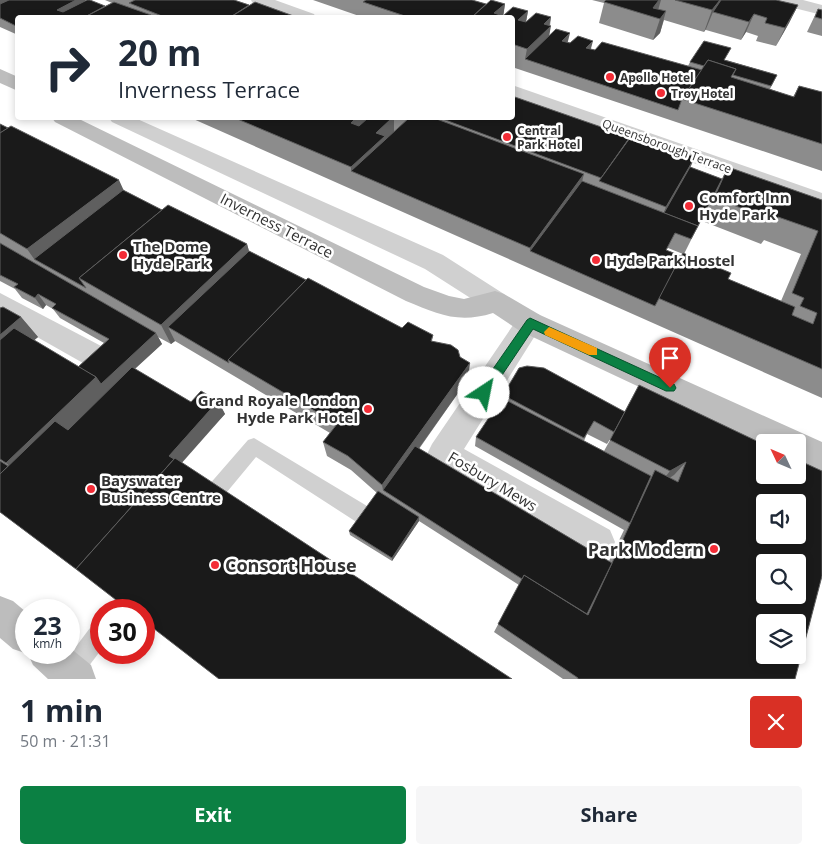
<!DOCTYPE html>
<meta charset="utf-8">
<style>
:root{--surface:#fff;--page:#f6f6f7;--text:#1f2937;--muted:#747a83;--accent:#0b8043}
body{margin:0;font-family:"Open Sans",sans-serif;background:var(--page);color:var(--text);height:100vh;display:flex;flex-direction:column;font-size:19px;white-space:nowrap}
*{box-sizing:border-box;margin:0}
p{font-size:16px;color:var(--muted)}
.icon{flex:none;width:28px;height:28px;fill:none;stroke:currentColor;stroke-width:2;stroke-linecap:round;stroke-linejoin:round}
.map{position:relative;height:679px;overflow:hidden}
.drawer{display:flex;flex-direction:column;background:var(--surface);flex:1}
.drawer>*{flex:none}
.top-card{position:absolute;left:15px;top:15px;width:500px;height:105px;border-radius:5px;box-shadow:0 2px 8px #0003;background:#fff;color:var(--text);overflow:hidden}
.needle{width:32px;rotate:314deg}
.tools{position:absolute;left:756px;top:434px;display:grid;gap:10px}
.tools a{display:grid;place-items:center;width:50px;height:50px;border-radius:5px;background:var(--surface);box-shadow:0 2px 8px #0003;font-size:25px}
.speed{position:absolute;left:15px;top:599px;display:flex;gap:10px;font-size:25px;font-weight:700;text-align:center}
.speed>*{display:grid;place-content:center;width:65px;height:65px;border-radius:50%;background:var(--surface);box-shadow:0 2px 8px #0003;line-height:1}
.speed small{font-size:12px;font-weight:400}
.speed .limit{border:8px solid #d22;background:#fff;color:#111}
.pin{position:absolute;display:grid;place-items:center;width:42px;height:42px;color:#fff;margin:-51px -21px;border-radius:50% 50% 50% 0;rotate:-45deg;box-shadow:0 0 5px #0007}
.pin .icon{rotate:45deg}
.me{position:absolute;width:55px;margin:-28px;rotate:34deg;stroke-linejoin:round;filter:drop-shadow(0 0 4px #0008)}
.turn{display:flex;align-items:center;gap:18px;height:105px;padding:0 20px;font-size:22px}
.turn .icon{width:65px;height:65px;stroke-width:2.5}
.turn b{display:block;font-size:35px;line-height:42px}
.round{display:grid;place-items:center;flex:none;width:52px;height:52px;border-radius:5px;background:var(--page)}
.headline{display:flex;align-items:center;justify-content:space-between;height:85px;padding:0 20px}
h1{font-size:30px;font-weight:700;line-height:38px}
.button{display:flex;gap:10px;margin-top:auto;padding:10px 20px}
.button a{flex:1;height:58px;border-radius:5px;background:var(--accent);color:#fff;font-size:20px;font-weight:700;line-height:58px;text-align:center}
.button a+a{background:var(--page);color:var(--text)}
.map>svg:first-child{display:block}
.lines{fill:none;stroke-linecap:round;stroke-linejoin:round}
.lane{fill:#d0d0d0;fill-rule:evenodd}
.street{fill:#d0d0d0;fill-rule:evenodd}
.secondary{fill:#bdbdbd;fill-rule:evenodd}
.wall{fill:#8c8c8c;fill-rule:evenodd}
.shaded-wall{fill:#5f5f5f}
.building{fill:#1a1a1a;stroke:#5f5f5f;fill-rule:evenodd}
.route{fill:#0b8043;stroke:#07532c}
.slow{fill:#f59e0b}
.poi-dot{fill:#f32c36;stroke:#fff;stroke-width:2}
.labels{text-anchor:middle;dominant-baseline:central;stroke-width:5;stroke-linejoin:round;paint-order:stroke}
.far-poi-label{font-size:12px;font-weight:bold;fill:#333;stroke:#fff;text-anchor:start}
.far-street-label{font-size:12px;fill:#333;stroke:#fff}
.poi-label{font-size:15px;font-weight:bold;fill:#333;stroke:#fff;text-anchor:start}
.street-label{font-size:15px;fill:#333;stroke:#fff}
.near-poi-label{font-size:18px;font-weight:bold;fill:#333;stroke:#fff;text-anchor:end}
</style>
<div class="map">
<svg width="822" height="679" viewBox="0 0 822 679">
<rect width="100%" height="100%" fill="#fff"/>
<g class="lines">
<g class="lane">
<path d="M254 438 372 509 375 516 372 523 365 526 358 523 256 457 222 498 215 501 208 498 205 492 208 486 248 440Z"/>
<path d="M125 592 133 595 136 603 133 610H108L117 595Z"/>
<path d="M101 621V650L79 679H61L59 673 62 665 93 624Z"/>
</g>
<g class="street">
<path d="M251 0H275L314 14 316 18H291L253 4Z"/>
<path d="M776 0H803L822 5V15L778 4Z"/>
<path d="M512 85 822 193V209L512 98Z"/>
<path d="M109 118H135L443 255 504 294 508 301 504 308 495 311 486 308 425 269 112 122Z"/>
<path d="M0 293 103 347 107 355 103 363 93 367 83 363 0 316Z"/>
<path d="M530 312 540 315 543 323 464 449 610 530 615 542 610 554 598 559 432 464 427 454 432 444 520 315Z"/>
</g>
<g class="secondary">
<path d="M0 69 18 77V91L0 83Z"/>
<path d="M52 118H77L424 287 449 296 464 299 495 291 504 294 540 315 822 442V472L798 461V442H765V446L520 331 493 313C458 324 438 314 406 301L55 122Z"/>
<path d="M0 596 13 601 26 612V652H69V647L91 665 96 679H48L33 665 28 654 13 649 0 638Z"/>
</g>
</g>
<g class="wall">
<path d="M0 0 85 1 105 6 112 3 105 0H234L249 5 299 18H18V35L0 27Z"/>
<path d="M313 0H472L486 4H505L503 15 528 11 526 22 551 17 549 36 568 42 595 50 688 66 690 62 726 60 777 75 770 89 793 97 799 86 822 92V171L512 67V18H365Z"/>
<path d="M592 0H776L798 5 789 23 776 46 756 41 758 36 746 32 741 40 706 30V29L704 32 664 20 660 33 653 40 599 23 604 3Z"/>
<path d="M818 9 822 10V36L807 32Z"/>
<path d="M191 118H512L690 167 722 179 728 167 822 200V398ZM716 190 702 221 761 244 764 240 801 254 781 301 728 279 684 254ZM668 248 683 254 681 256 666 250Z"/>
<path d="M0 124 123 190 162 210 247 244 249 251 402 328 433 335 432 341 468 379 419 449 609 561 624 530 475 446 476 437 502 398 503 395 625 411 639 385 765 445 795 679H563L494 632 519 585 419 521 392 561 350 535 349 531 377 493 351 470 327 456 323 442 330 433 175 341 171 344 158 337 162 344 135 369 191 402 218 401 225 414 76 569 0 512V308L21 317 38 337 34 340 78 367 104 343 60 318 53 309 46 305 43 309 22 298 15 289 0 281ZM614 433 604 451 584 441 587 434 607 444Z"/>
</g>
<g class="shaded-wall">
<path d="M0 0H25L0 17Z"/>
<path d="M76 0H85L88 7 68 18 57 10Z"/>
<path d="M659 0H661L656 17 653 8Z"/>
<path d="M720 0H724L713 12 706 29 704 32 712 10Z"/>
<path d="M505 4 503 18 494 13Z"/>
<path d="M798 5 789 23 776 46 785 28Z"/>
<path d="M528 11 524 32 518 20Z"/>
<path d="M666 11 660 33 653 40 660 19Z"/>
<path d="M754 14 746 32 741 40 749 22Z"/>
<path d="M551 17 549 27 551 26 547 47 525 59 527 49 544 24Z"/>
<path d="M570 33 567 45 562 41Z"/>
<path d="M593 41 590 52 586 48Z"/>
<path d="M356 118H370L352 144 351 123Z"/>
<path d="M392 118H394V138L351 171V167L376 133Z"/>
<path d="M695 157 685 179 662 217 666 207Z"/>
<path d="M584 174 579 193 530 251V248Z"/>
<path d="M119 180 129 202 34 259 42 270 27 249Z"/>
<path d="M247 244 253 266 168 327 175 341 171 344 161 325Z"/>
<path d="M38 294 46 305 43 309 35 298Z"/>
<path d="M21 317 38 337 0 370V335Z"/>
<path d="M156 333 162 344 108 393 23 477 6 463 96 377Z"/>
<path d="M470 363 468 379 387 493 383 490 382 485Z"/>
<path d="M218 401 225 414 180 465 169 456Z"/>
<path d="M686 462 674 475 659 485 670 471Z"/>
<path d="M419 517V521L392 561V558Z"/>
</g>
<g class="building">
<path d="M9 0H76L57 10 63 12 87 0H90L105 6 83 18H18V27L0 18V4Z"/>
<path d="M135 0H234L249 5 229 18H167L129 3Z"/>
<path d="M366 0H472L486 4 471 18H411L363 2Z"/>
<path d="M491 0 505 4 494 13 503 16 513 7 528 11 518 20 526 22 536 13 551 17 544 24 551 26 527 49 512 44V18H471Z"/>
<path d="M606 0H659L653 8 666 11 660 19 604 2Z"/>
<path d="M675 0H720L712 10Z"/>
<path d="M721 0H776L798 5 785 28 765 23 767 18 754 14 749 22 713 12Z"/>
<path d="M114 2 151 15 147 18H83Z"/>
<path d="M255 2 299 18H229Z"/>
<path d="M818 9 822 10V19L815 17Z"/>
<path d="M556 29 570 33 562 41 570 43 578 36 593 41 586 48 595 50 602 42 702 70 682 99 678 110 525 59Z"/>
<path d="M704 41 731 48 724 60 777 75 771 86 733 75 736 69 708 60 704 66 690 62Z"/>
<path d="M708 60 736 69 731 77 794 97 799 86 822 92V144L682 99Z"/>
<path d="M512 96 630 137 601 178 440 118H512Z"/>
<path d="M235 118H356L351 123 359 126 368 118H392L376 133 385 136 351 167Z"/>
<path d="M409 118H434L584 174 530 248 351 171Z"/>
<path d="M0 124 8 128 0 133Z"/>
<path d="M11 126 119 180 27 249 0 233V133Z"/>
<path d="M632 135 695 157 666 207 599 181Z"/>
<path d="M690 167 722 179 698 226 664 213Z"/>
<path d="M728 167 822 200V369L658 298 683 253 731 273 728 279 795 307 792 315 813 324 817 313 800 306 804 298 792 293 818 231 778 217 776 221 714 198Z"/>
<path d="M582 181 698 226 691 239 675 233 666 250 681 256 655 306 530 251Z"/>
<path d="M123 190 162 210 79 278 86 288 34 259Z"/>
<path d="M168 205 247 244 161 325 79 278Z"/>
<path d="M0 243 156 333 101 384 96 377 78 367 109 339 52 308 56 304 38 294 35 298 14 287 18 284 0 275Z"/>
<path d="M249 251 306 280 228 360 229 363 168 327Z"/>
<path d="M308 278 402 328 408 322 433 335 431 341 451 345 458 350 460 357 470 363 382 485 348 456 323 442 337 424 228 360Z"/>
<path d="M3 307 21 317 0 335V308Z"/>
<path d="M14 328 96 377 6 463 0 459V340Z"/>
<path d="M527 366 544 368 625 412 614 432 594 421 584 438 503 395 519 368Z"/>
<path d="M132 367 191 402 201 391 218 401 169 456 174 459 76 569 0 512V474L55 421 68 430Z"/>
<path d="M639 385 765 445V475H798V460L822 471V576L795 679H578V678L498 624 524 575 588 615 655 470 678 482 686 462 670 471 610 440ZM765 502H798V535H765ZM765 562H798V595H765ZM765 622H798V655H765Z"/>
<path d="M502 398 651 476 630 523 476 437Z"/>
<path d="M415 446 612 563 587 614 524 575 522 579 383 490Z"/>
<path d="M175 458 512 679H219L144 621V610H129L76 569Z"/>
<path d="M0 461 8 466 0 474Z"/>
<path d="M378 491 419 517 392 558 349 531Z"/>
</g>
<path class="route" d="M530 318 674 384 676 388 674 391H666L533 329 488 396H479L478 393 479 389 527 320Z"/>
<path class="slow" d="M549 327 597 348V355H589L545 335 544 332Z"/>
<g class="poi-dot">
<circle cx="610" cy="77" r="5"/>
<circle cx="661" cy="93" r="5"/>
<circle cx="507" cy="137" r="5"/>
<circle cx="689" cy="206" r="5"/>
<circle cx="123" cy="255" r="5"/>
<circle cx="596" cy="260" r="5"/>
<circle cx="368" cy="409" r="5"/>
<circle cx="91" cy="489" r="5"/>
<circle cx="714" cy="549" r="5"/>
<circle cx="215" cy="565" r="5"/>
</g>
<g class="labels">
<g class="far-poi-label">
<text x="620" y="77">Apollo Hotel</text>
<text x="671" y="93">Troy Hotel</text>
<text x="517" y="130">Central<tspan x="517" dy="14">Park Hotel</tspan></text>
</g>
<g class="far-street-label">
<text transform="translate(667 146) rotate(20)">Queensborough Terrace</text>
</g>
<g class="poi-label">
<text x="699" y="197">Comfort Inn<tspan x="699" dy="17">Hyde Park</tspan></text>
<text x="133" y="246">The Dome<tspan x="133" dy="17">Hyde Park</tspan></text>
<text x="606" y="260">Hyde Park Hostel</text>
<text x="358" y="400" text-anchor="end">Grand Royale London<tspan x="358" dy="17">Hyde Park Hotel</tspan></text>
<text x="101" y="480">Bayswater<tspan x="101" dy="17">Business Centre</tspan></text>
</g>
<g class="street-label">
<text transform="translate(277 225) rotate(27)">Inverness Terrace</text>
<text transform="translate(493 481) rotate(31)">Fosbury Mews</text>
</g>
<g class="near-poi-label">
<text x="704" y="549">Park Modern</text>
<text x="225" y="565" text-anchor="start">Consort House</text>
</g>
</g>
</svg>
<div class="tools">
<a><svg class="needle" viewBox="-14 -14 28 28"><path d="M0-13l5 13h-10z" fill="#e53935"/><path d="M0 13l5-13h-10z" fill="#747a83"/></svg></a>
<a><svg class="icon" aria-label="sound" viewBox="0 0 24 24"><path d="M4 9h4l5-4v14l-5-4H4zM17 9q2 3 0 6"/></svg></a>
<a><svg class="icon" aria-label="search" viewBox="0 0 24 24"><circle cx="10" cy="10" r="6"/><path d="M15 15l6 6"/></svg></a>
<a><svg class="icon" aria-label="layers" viewBox="0 0 24 24"><path d="M12 4l9 5-9 5-9-5zM3 14l9 5 9-5"/></svg></a>
</div>
<div class="speed"><div>23<small>km/h</small></div><div class="limit">30</div></div>
<div class="pin" style="left:670px;top:388px;background:#d93025"><svg class="icon" aria-label="arrive" viewBox="0 0 24 24"><path d="M6 21V4h12l-3 4 3 4H6"/></svg></div>
<svg class="me" style="left:484px;top:393px" viewBox="-20 -20 40 40"><circle r="19" fill="#fff"/><path d="M0-13L10 11 0 6-10 11z" fill="#0b8043"/></svg>
<div class="top-card">
<div class="turn"><svg class="icon" aria-label="right" viewBox="0 0 24 24"><path d="M7 20v-9h11M14 6l5 5-5 5"/></svg><div><b>20 m</b>Inverness Terrace</div></div>
</div>
</div>
<section class="drawer">
<div class="headline"><div><h1>1 min</h1><p>50 m · 21:31</p></div><a class="round" style="background:#d93025;color:#fff"><svg class="icon" aria-label="close" viewBox="0 0 24 24"><path d="M6 6l12 12M18 6L6 18"/></svg></a></div>
<div class="button"><a>Exit</a><a>Share</a></div>
</section>
